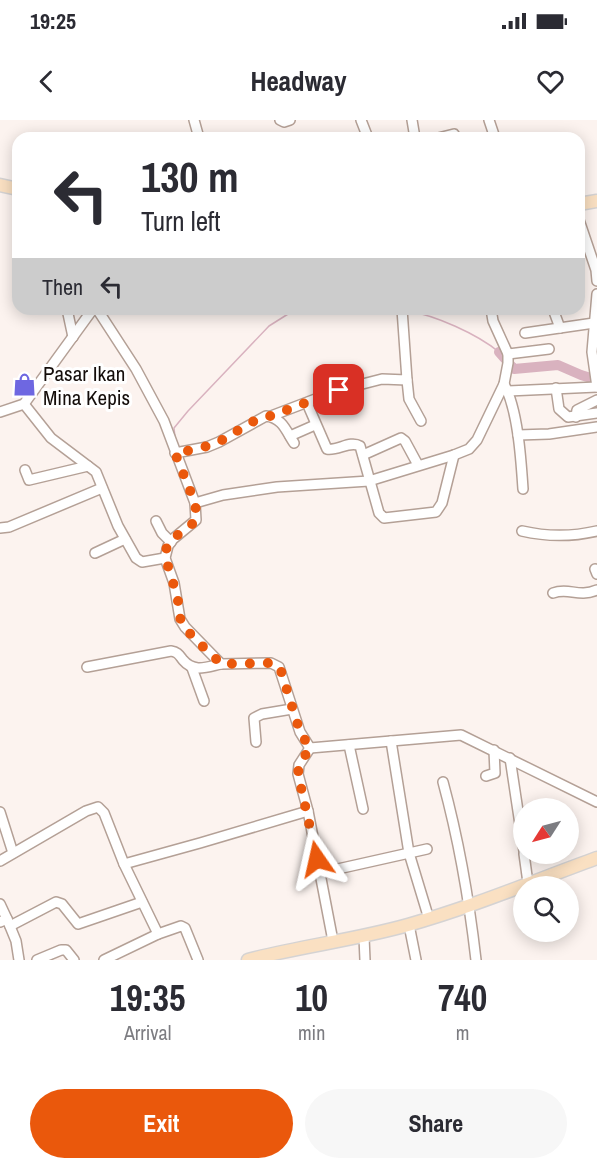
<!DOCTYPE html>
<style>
:root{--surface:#fff;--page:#f7f7f7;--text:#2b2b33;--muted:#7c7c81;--accent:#ea580c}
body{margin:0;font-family:"Archivo Narrow",sans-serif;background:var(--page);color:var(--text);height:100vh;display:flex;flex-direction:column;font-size:22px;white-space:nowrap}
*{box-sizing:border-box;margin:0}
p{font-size:20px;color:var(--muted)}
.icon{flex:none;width:33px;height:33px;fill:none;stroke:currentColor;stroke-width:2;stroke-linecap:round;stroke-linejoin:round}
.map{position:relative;height:840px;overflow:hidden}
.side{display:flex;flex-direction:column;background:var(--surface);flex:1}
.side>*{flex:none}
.banner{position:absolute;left:12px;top:12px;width:573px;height:183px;border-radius:18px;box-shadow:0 3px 15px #0003;background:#fff;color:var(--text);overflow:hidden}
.needle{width:39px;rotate:234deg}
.controls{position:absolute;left:513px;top:678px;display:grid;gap:12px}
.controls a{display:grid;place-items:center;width:66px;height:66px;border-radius:50%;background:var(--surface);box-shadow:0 3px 15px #0003;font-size:30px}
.pin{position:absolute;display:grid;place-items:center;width:51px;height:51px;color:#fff;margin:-26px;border-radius:12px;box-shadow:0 3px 9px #0006}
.me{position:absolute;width:66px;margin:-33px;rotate:349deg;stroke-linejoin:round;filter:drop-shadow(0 0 4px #0008)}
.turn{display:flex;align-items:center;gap:21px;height:126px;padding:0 30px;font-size:27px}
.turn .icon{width:78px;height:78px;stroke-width:2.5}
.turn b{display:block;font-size:42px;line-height:51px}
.then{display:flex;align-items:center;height:57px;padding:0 30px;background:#0003;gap:12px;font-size:22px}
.eta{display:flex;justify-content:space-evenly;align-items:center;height:102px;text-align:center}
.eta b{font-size:36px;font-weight:800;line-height:42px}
.primary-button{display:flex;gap:12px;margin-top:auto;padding:12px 30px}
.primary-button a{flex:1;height:69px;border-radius:36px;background:var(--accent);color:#fff;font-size:24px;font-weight:800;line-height:69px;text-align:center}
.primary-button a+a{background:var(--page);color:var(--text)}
.status{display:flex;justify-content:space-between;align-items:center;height:42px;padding:0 30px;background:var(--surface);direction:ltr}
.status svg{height:16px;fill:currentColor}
header{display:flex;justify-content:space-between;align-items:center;height:78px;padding:0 30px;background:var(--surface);font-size:27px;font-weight:800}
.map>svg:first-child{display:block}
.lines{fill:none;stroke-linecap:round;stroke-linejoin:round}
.stream{stroke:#d9b2bf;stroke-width:1.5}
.river{stroke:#d9b2bf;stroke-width:10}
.minor-casing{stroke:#b4a096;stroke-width:12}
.major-casing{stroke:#d5d3d3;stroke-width:15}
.minor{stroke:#fff;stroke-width:9}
.major{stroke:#fae0c2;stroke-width:12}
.route{stroke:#ea580c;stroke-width:10;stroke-dasharray:0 18}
.labels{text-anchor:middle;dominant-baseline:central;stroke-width:6;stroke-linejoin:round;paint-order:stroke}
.poi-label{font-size:21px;fill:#140d0a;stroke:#fff;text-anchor:start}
</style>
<div class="status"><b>19:25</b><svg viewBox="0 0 49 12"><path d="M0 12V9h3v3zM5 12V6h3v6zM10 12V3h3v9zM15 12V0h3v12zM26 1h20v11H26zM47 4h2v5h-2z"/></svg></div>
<header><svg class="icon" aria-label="back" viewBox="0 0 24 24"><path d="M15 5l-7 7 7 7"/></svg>Headway<svg class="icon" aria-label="heart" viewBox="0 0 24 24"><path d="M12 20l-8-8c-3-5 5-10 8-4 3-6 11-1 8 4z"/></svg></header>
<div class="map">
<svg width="597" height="840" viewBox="0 0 597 840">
<rect width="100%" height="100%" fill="#fcf3ef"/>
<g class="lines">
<g class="stream">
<path d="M385 189 399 190"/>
<path d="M407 191C435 195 477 214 499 232"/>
<path d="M175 317 174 308 188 291 269 206 296 189"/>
</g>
<path class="river" d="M499 232 514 249 558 245 581 255 597 260"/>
<defs>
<g id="minor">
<path d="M194 0 199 18"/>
<path d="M280 0 284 2 290 0"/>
<path d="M361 0 368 18"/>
<path d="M412 0 415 18"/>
<path d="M489 0 495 18"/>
<path d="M438 18 454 14 456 18"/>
<path d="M579 100 596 150 597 161"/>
<path d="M597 174 592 232 597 267"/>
<path d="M67 189 73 217"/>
<path d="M97 189 136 249 164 301 195 383 196 400 173 419 168 426 165 438 174 463 180 499 185 507 221 544 271 543 279 547 300 612 310 628"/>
<path d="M553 189 560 208"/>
<path d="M525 213 594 203"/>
<path d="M508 234 549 229"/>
<path d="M407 260 409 279 421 301"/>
<path d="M504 264C518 290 521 339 523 369"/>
<path d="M556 268 559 289 568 297 597 293"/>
<path d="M508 271 597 267"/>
<path d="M307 283 327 329C338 331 350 320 360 326L379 393 384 398 436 392 442 383 454 335"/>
<path d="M24 284 51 318 96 352 118 406 136 438 142 442 165 438"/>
<path d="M0 292 24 284 93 189"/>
<path d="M271 296 339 270 382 259 407 260 402 189"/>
<path d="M576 297 577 290 597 280"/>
<path d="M518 315 549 314 597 307"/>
<path d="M290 316 315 305"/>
<path d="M175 333 207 327 219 322 266 296C283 298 286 311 294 323"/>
<path d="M363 335 401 318 405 321 418 345"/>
<path d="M25 350 29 360 88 346"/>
<path d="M195 383 223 375 277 367 369 361 454 335 469 329 477 320 504 264 508 243V234L493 201 491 189"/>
<path d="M156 401 162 413 171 422"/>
<path d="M0 408 9 407 102 368"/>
<path d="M522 411C548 417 571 417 597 411"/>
<path d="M95 433 125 419"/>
<path d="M595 449 597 454"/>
<path d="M553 473C569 467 578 478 597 470"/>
<path d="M87 547 171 531C178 532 179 535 183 540 194 553 207 547 221 544"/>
<path d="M192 548 204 581"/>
<path d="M391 621 409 733 429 799"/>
<path d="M256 622 254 598 262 594 292 589"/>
<path d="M349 625 363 689"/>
<path d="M310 628 461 615 597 682"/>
<path d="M310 628 299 645 298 654 308 691 333 821"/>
<path d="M510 638 524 731"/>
<path d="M486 656 495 653 494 630"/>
<path d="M443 662C459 721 469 779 476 840"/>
<path d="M0 692 13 733"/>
<path d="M524 734 528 763"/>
<path d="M0 741 86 691 98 687 104 693 124 744 158 814 181 806 185 808 198 840"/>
<path d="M124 744 200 723 308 691"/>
<path d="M320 753 427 729"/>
<path d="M0 784 7 799"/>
<path d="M0 802 7 799 16 821 19 840"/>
<path d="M409 805 416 840"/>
<path d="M10 806 56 782 62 784 78 804 142 782"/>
<path d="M364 817 365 840"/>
<path d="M37 840 61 830H66L74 840"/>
<path d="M104 840 158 814"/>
</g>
<g id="major">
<path d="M0 65 18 69"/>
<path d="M579 84 597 81"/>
<path d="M248 840C301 826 355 820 408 805 472 787 534 761 597 738"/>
</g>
</defs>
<use href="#minor" class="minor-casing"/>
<use href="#major" class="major-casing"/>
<use href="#minor" class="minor"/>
<use href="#major" class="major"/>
</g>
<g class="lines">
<path class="route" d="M317 739 298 654 299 645 310 628 300 612 281 551 276 544 271 543 221 544C209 531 192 519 183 504 178 497 179 488 178 481 176 467 162 438 167 427 173 414 190 410 197 398L195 383 175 333C189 331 203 328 216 323 231 317 257 295 271 296L339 270"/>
</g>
<defs>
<symbol id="shop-bare" viewBox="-9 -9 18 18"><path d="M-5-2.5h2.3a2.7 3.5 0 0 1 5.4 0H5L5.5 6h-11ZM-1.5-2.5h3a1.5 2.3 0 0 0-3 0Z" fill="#6e67e1" stroke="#fff" stroke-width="2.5" paint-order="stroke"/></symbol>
</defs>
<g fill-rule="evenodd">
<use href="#shop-bare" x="8" y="248" width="33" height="33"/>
</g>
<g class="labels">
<g class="poi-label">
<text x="43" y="253">Pasar Ikan<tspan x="43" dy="24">Mina Kepis</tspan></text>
</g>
</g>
</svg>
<div class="controls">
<a><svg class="needle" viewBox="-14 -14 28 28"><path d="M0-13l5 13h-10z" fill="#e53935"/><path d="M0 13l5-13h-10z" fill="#7c7c81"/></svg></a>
<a><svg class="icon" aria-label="search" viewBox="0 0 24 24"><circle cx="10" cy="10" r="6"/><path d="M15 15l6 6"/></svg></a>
</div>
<div class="pin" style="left:339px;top:270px;background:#d93025"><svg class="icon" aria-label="arrive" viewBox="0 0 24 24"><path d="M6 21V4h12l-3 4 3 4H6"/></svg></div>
<svg class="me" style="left:317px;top:739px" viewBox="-20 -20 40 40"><path d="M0-17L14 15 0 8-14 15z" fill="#ea580c" stroke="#fff" stroke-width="4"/></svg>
<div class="banner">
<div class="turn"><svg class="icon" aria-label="left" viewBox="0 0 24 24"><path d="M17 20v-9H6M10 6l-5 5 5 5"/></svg><div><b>130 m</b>Turn left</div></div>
<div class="then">Then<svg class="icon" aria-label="left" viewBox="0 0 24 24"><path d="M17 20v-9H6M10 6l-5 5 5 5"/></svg></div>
</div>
</div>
<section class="side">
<div class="eta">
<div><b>19:35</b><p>Arrival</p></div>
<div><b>10</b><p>min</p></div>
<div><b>740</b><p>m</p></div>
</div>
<div class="primary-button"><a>Exit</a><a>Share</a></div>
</section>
